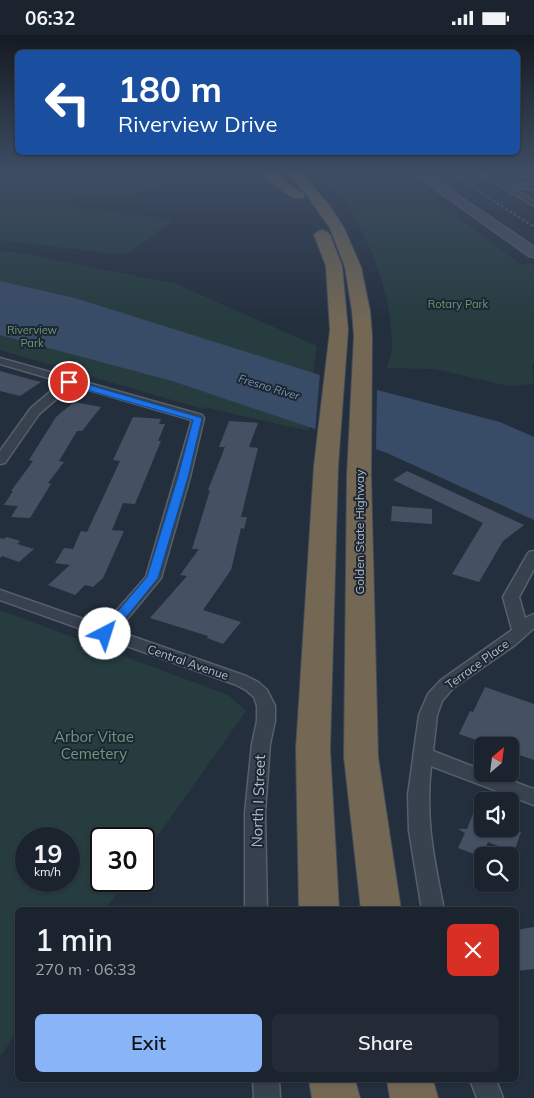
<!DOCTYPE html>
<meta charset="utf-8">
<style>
:root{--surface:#1b232e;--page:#242b36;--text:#f1f3f6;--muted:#a0a4aa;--line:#39404a;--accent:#8ab4f8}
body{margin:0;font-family:Mulish,sans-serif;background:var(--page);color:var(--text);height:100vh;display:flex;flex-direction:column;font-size:19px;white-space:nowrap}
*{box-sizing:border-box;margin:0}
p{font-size:16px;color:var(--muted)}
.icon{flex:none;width:28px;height:28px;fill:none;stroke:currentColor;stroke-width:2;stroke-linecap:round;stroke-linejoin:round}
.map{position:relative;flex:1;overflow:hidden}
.side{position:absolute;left:15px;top:872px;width:504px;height:175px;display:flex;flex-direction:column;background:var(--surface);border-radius:8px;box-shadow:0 1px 4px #0004,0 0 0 1px var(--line)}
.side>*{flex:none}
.hud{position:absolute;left:15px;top:15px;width:505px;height:105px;border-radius:8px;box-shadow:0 1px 4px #0004,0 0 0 1px var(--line);background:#1a4fa0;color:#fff;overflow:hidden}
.needle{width:32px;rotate:28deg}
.tools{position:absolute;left:474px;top:702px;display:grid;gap:10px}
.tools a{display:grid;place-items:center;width:45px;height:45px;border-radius:8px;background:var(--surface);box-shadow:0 1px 4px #0004,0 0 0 1px var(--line);font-size:25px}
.speed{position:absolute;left:15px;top:792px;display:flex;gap:10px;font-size:25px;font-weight:700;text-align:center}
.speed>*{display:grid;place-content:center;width:65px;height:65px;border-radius:50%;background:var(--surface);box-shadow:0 1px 4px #0004,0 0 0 1px var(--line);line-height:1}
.speed small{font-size:12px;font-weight:400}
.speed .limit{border:2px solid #111;border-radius:8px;background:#fff;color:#111}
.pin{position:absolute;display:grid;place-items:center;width:42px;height:42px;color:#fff;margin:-21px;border:2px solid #fff;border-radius:50%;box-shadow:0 1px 5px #0007}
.me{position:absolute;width:55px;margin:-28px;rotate:40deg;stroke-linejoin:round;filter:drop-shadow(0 0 4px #0008)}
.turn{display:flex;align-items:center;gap:18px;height:105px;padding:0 20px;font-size:22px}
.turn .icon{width:65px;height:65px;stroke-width:2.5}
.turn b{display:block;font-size:35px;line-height:42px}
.round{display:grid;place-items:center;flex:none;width:52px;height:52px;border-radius:8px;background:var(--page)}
.headline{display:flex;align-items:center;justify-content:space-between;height:85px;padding:0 20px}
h1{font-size:30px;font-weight:600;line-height:38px}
.action{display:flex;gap:10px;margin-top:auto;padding:10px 20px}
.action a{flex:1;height:58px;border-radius:8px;background:var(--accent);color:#111;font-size:20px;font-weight:600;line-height:58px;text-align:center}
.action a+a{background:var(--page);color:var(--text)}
.status{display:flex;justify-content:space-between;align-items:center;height:35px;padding:0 25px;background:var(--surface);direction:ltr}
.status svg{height:14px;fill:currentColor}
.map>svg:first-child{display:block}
.green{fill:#263c3f;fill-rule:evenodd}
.water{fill:#394c67}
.pier{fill:#242f3e}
.building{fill:#455162}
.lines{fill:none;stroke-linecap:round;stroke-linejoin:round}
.minor-casing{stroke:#565f6c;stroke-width:3}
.secondary-casing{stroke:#565f6c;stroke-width:3}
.motorway-casing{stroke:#434c59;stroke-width:2}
.minor{fill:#38414e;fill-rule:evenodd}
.secondary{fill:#465061;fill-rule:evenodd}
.motorway{fill:#746855;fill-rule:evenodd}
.rail{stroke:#5a6575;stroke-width:2;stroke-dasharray:2.5 2.5;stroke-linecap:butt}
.route{fill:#1a73e8;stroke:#114b97}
.labels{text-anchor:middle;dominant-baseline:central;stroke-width:4;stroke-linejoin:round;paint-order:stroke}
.far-park-label{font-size:11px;fill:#6b9a76;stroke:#1d2633}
.far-water-label{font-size:11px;font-style:italic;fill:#7c92b1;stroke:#1d2633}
.street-label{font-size:12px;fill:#b4bcc9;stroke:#1d2633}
.near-park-label{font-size:15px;fill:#6b9a76;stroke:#1d2633}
.near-street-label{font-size:15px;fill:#b4bcc9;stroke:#1d2633}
</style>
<div class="status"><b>06:32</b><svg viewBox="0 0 49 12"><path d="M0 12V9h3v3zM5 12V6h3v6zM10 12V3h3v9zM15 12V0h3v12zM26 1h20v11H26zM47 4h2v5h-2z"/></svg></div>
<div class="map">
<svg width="534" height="1063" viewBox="0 0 534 1063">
<rect width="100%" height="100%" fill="#242f3e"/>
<g class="green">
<path d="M0 138H172L177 141C156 155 136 159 111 161 95 162 79 157 66 167L71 172 174 185 129 217 118 219 0 205Z"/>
<path d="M324 138H405L439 162 434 165 523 231 529 228 534 232V328L532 333 534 349 508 351 435 334 387 333C389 326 392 318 392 311 392 251 362 183 324 138Z"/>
<path d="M0 216 21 218 176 249 317 311 310 357 309 396 203 372V374L0 315Z"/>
<path d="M0 575 228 660 246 676 144 820V804H101V846H125L105 875H18L17 997 0 1022ZM26 804H69V846H26Z"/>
</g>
<path class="water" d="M0 246 75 263 320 340 500 387 534 402V485L387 418 172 346 0 300Z"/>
<path class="pier" d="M320 338 377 353 376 417 315 397Z"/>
<g class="building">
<path d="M0 336 29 344 41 347 20 361 0 356Z"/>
<path d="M74 367 101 372 82 396H77L59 426 64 427 48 448 51 449 30 483 11 482 18 471 4 470 13 456H11L33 426 29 425 56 382Z"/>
<path d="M133 382 161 384 159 389H165L158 406H161L135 469 123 468 112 495 124 496 103 543 93 552 85 550 75 560 48 550 70 530 55 528 64 513 73 514 81 496 87 497 120 426 113 425Z"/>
<path d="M229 386 258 388 249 412 258 413 241 482H247L244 494 241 493 231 535 203 575 241 587 223 609 207 603 208 601 150 583 187 541 180 540 199 514H192L210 455H208L225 412H219Z"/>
<path d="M407 436 524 490 503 506 479 547 452 539 483 488 393 445Z"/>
<path d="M392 471 432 474V489L391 486Z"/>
<path d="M7 502 20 506 17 509 34 514 19 527 2 521 0 523V503L3 504Z"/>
<path d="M485 652 534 669V725L510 717V711H494L459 699 470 676 473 677Z"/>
<path d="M473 779 482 782V794H512L521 797 514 817 488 807 482 822 458 813 465 798 458 794H467Z"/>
<path d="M534 892V934L516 936V895Z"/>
</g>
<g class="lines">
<defs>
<g id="minor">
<path d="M480 138H488L503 147 534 150V154L511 152 534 166V171Z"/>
<path d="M0 323 202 380 204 383 190 442 161 543 117 596 246 641 258 647 267 655 275 671V686L270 709 265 778 267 875H245V778L252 709 257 686V671L254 662 246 655 234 649 107 604 99 603 98 600 0 565V555L103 591 146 542 192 385 72 350 39 379 5 428 0 429V416L31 373 62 347 0 329Z"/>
<path d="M534 516V534L519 562 525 583 534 579V593L515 610 453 653 442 666 437 680 433 716 482 735V739H493L534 754V770L431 731C425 785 434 823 444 875H422L409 796 408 760 419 680 428 659 441 645 512 595 503 562 527 520 529 517Z"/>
<path d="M253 1045H279L280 1063H254Z"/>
<path d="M470 1045H496L503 1063H477Z"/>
</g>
<path id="secondary" d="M413 138H425L534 212V222L529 221Z"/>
<g id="motorway">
<path d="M259 138H274L305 160 303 163H293Z"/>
<path d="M288 138H301L330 171 344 193 361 232 370 276 372 301 371 441 378 722 401 875H361L344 722 347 441 354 301 352 276 345 232 330 193 306 159Z"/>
<path d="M322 195 327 197 330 200 342 231 348 295 338 431 330 714 339 875H299L296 714 314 431 330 295 326 231 314 200 317 197Z"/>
<path d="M309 1045H355L360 1063H312Z"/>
<path d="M387 1045H433L438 1063H390Z"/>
</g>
</defs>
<use href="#minor" class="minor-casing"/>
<use href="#secondary" class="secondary-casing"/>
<use href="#motorway" class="motorway-casing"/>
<use href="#minor" class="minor"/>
<use href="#secondary" class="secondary"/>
<use href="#motorway" class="motorway"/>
<path class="rail" d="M451 138 534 192"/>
</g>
<linearGradient id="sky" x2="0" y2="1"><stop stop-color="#141a22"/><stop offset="0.48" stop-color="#3f4d63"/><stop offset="1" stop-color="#3f4d63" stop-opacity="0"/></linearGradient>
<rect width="534" height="287" fill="url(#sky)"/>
<path class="route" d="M66 345H72L202 383 188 442 158 543 110 602H101L99 599 101 596 147 542 178 442 193 385 66 349Z"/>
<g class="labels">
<g class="far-park-label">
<text x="458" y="269">Rotary Park</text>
<text x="32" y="295">Riverview<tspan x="32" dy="13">Park</tspan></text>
</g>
<g class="far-water-label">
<text transform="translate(269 352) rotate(17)">Fresno River</text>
</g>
<g class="street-label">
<text transform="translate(359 497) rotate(-90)">Golden State Highway</text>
<text transform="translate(188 627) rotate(19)">Central Avenue</text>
<text transform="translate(477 629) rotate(-36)">Terrace Place</text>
</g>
<g class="near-park-label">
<text x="94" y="701">Arbor Vitae<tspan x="94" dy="17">Cemetery</tspan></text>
</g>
<g class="near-street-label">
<text transform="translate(258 766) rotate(-88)">North I Street</text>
</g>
</g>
</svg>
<div class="tools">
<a><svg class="needle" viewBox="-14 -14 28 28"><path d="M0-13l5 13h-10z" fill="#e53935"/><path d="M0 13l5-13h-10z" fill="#a0a4aa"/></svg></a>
<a><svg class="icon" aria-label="sound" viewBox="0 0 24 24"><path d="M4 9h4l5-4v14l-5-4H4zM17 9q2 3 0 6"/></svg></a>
<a><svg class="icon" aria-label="search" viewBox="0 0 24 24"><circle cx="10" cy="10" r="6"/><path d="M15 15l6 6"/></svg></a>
</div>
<div class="speed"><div>19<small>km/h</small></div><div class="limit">30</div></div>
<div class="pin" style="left:69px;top:347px;background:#d93025"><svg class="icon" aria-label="arrive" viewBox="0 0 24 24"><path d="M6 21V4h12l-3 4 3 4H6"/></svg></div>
<svg class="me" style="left:105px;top:599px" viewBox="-20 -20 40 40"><circle r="19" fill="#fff"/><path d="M0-13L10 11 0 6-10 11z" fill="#1a73e8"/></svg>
<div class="hud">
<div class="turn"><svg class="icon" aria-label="left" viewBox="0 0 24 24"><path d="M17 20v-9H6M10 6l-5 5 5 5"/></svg><div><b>180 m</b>Riverview Drive</div></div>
</div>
<section class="side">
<div class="headline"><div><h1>1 min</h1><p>270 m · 06:33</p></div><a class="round" style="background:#d93025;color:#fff"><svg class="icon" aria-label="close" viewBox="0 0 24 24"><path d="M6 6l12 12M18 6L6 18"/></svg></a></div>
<div class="action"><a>Exit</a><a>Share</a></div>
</section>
</div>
